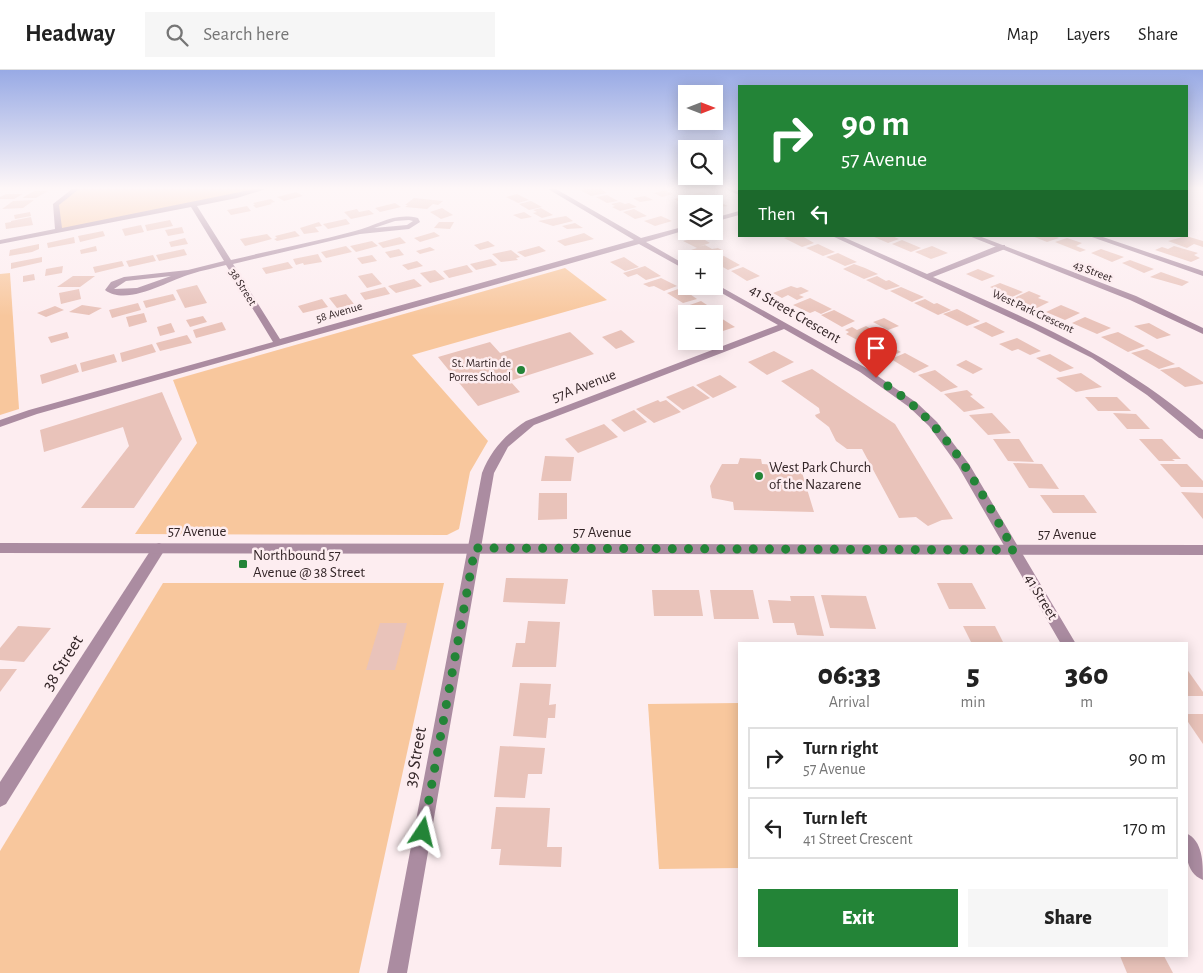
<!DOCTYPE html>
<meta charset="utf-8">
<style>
:root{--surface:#fff;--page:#f6f6f6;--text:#222;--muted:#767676;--line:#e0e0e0;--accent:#238437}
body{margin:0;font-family:"Alegreya Sans",sans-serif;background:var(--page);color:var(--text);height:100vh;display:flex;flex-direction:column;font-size:19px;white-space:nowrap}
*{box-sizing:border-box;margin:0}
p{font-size:16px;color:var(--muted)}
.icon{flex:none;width:28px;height:28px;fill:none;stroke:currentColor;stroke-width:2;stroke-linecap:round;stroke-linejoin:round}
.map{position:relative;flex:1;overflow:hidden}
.side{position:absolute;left:738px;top:572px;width:450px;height:315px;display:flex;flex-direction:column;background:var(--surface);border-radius:0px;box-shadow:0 2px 12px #0003}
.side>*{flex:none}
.top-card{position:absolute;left:738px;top:15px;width:450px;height:152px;border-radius:0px;box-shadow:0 2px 12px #0003;background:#238437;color:#fff;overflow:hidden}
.needle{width:32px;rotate:90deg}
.buttons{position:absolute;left:678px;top:15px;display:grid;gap:10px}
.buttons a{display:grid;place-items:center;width:45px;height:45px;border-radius:0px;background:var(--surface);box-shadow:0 2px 12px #0003;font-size:25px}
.pin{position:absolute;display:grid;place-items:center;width:42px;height:42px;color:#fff;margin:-51px -21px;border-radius:50% 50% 50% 0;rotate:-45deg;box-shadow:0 0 5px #0007}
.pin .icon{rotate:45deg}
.me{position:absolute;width:55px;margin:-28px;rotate:10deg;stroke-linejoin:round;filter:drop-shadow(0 0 4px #0008)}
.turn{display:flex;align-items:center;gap:18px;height:105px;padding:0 20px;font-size:22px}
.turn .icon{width:65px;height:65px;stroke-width:2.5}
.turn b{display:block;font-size:35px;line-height:42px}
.then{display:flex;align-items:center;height:48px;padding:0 20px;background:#0003;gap:10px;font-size:19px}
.eta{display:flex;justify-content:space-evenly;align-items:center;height:85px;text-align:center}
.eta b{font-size:30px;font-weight:800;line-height:35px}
.button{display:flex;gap:10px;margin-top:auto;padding:10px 20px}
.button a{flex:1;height:58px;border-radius:0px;background:var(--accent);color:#fff;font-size:20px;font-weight:800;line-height:58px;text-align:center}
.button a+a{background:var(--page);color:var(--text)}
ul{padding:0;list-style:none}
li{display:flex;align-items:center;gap:15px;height:62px;margin:0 10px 8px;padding:0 10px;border:2px solid var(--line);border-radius:0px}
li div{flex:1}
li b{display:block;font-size:19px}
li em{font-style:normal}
header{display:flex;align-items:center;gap:30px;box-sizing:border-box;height:70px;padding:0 25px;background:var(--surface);border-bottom:1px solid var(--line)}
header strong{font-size:24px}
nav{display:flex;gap:28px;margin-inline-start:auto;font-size:18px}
.search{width:350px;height:45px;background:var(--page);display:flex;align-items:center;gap:12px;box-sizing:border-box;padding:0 18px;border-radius:0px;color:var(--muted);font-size:19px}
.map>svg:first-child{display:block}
.green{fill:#f8c79d}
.building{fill:#e9c3ba}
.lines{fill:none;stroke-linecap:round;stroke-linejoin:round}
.minor{fill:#ab8ca1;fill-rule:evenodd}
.tertiary{fill:#ab8ca1;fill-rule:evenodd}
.route{stroke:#238437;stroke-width:9;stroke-dasharray:0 16.2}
.poi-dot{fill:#238437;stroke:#fdedf0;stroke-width:2}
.labels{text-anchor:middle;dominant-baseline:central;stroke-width:5;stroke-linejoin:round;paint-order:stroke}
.far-street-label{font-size:12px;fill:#332527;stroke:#fdedf0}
.far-poi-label{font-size:12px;fill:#332527;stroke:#fdedf0;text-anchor:end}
.street-label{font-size:15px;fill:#332527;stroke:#fdedf0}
.poi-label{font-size:15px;fill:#332527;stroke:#fdedf0;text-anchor:start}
.near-street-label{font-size:18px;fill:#332527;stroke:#fdedf0}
</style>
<header>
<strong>Headway</strong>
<div class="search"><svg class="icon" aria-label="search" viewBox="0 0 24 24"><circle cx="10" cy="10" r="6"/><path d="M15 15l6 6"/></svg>Search here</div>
<nav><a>Map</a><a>Layers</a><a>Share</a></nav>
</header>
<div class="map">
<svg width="1203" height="903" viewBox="0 0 1203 903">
<rect width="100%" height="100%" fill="#fdedf0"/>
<g class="green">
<path d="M76 119H263L59 161 58 132Z"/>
<path d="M565 198 607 230 412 285 488 371 470 402 459 459 447 465 135 464 197 373 173 310Z"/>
<path d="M10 203 19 339 0 345V204Z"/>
<path d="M163 513H444L359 903H0V781Z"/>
<path d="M739 633V798L659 799 648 634Z"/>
</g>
<g class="building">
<path d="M586 119H601L607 123 591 126 580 120Z"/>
<path d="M665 120 673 124 662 127 654 123Z"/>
<path d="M34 121H48L36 128H22Z"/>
<path d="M296 122 303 126 284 131 277 127Z"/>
<path d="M702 122 717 128 707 131 693 124Z"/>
<path d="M6 124H23L14 129H0V127Z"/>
<path d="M517 124 529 130 518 133 506 127Z"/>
<path d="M607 125 618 131 607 133 596 127Z"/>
<path d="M689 125 697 129 682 133 674 129Z"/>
<path d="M645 126 653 130 640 132 633 128Z"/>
<path d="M414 128 443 131 438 135 433 134 427 139 405 137 408 135H405Z"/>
<path d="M271 129 275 132 270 133 272 134 256 138 253 135H255L253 133Z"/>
<path d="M34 130 23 138 2 139 13 131Z"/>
<path d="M531 131 542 137 529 140 519 134Z"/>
<path d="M716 131 728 136 714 138V134H706Z"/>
<path d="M620 132 625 134 629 133 637 137 620 141 612 137 615 136 611 134Z"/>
<path d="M395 133 401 137 380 142 375 138Z"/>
<path d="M247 136 251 141 231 145 227 140Z"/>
<path d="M442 138 453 145 441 149 430 142Z"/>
<path d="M541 138 553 145 542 148 533 143 537 142 533 140Z"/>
<path d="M357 139 359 142 369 140 374 144 351 149 344 142Z"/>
<path d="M634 139 647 146 635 149 623 142Z"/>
<path d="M30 142 31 146 15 149 14 145Z"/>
<path d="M524 142 532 147 521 149 513 145Z"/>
<path d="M566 146 573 151 553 156 538 151Z"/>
<path d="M661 146 672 151 655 156 644 151Z"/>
<path d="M31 147 33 155 6 159 5 153 11 152V151Z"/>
<path d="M346 149 350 154 328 159 323 154Z"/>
<path d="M170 150 173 156 147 161 145 155Z"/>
<path d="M319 152 322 156 315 157 319 162 304 164 300 158Z"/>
<path d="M439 152H454L450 159 434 158Z"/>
<path d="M575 153 583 158 567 159 562 156Z"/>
<path d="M141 155 144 162 125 166 122 159Z"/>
<path d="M182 157 184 163 168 166 165 160Z"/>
<path d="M103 161 105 166 80 172 78 166Z"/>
<path d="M295 161 300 166 277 171 274 169 277 168 275 166Z"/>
<path d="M434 162 440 166 420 172 414 168Z"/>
<path d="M584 163 594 169 565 176 557 171Z"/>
<path d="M267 164 272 169 245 176 240 169Z"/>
<path d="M790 166H802L814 173 802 177 784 168Z"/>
<path d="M872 166H892L899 169 888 173Z"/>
<path d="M1032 166H1055L1059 168 1047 172Z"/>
<path d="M1186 166 1203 171V177L1194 174 1187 178 1168 171Z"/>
<path d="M74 167 75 173 48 178 47 173Z"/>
<path d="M400 167 406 173 383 178 378 173Z"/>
<path d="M700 167 710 173 698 177 705 175 712 179 718 178 724 181 716 183 721 186 708 189 691 180 697 178 683 171Z"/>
<path d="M185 168 188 174 171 177 169 172Z"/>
<path d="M1067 168 1082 173 1076 176 1086 180 1080 182 1055 172Z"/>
<path d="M902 170 921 178 911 182 892 174Z"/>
<path d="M372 171 378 176 356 182 350 176Z"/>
<path d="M488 171 495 176 480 180 474 175Z"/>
<path d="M39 174V179L32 182 9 186 10 180Z"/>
<path d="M818 174 835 182 823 186 806 178Z"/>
<path d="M96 176 97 181 81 184 80 180Z"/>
<path d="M346 176 352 182 326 188 321 182Z"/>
<path d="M539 176 546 181 525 187 517 182Z"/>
<path d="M932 176 948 183 931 189 915 182Z"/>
<path d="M1174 176 1198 183 1194 185 1200 188 1191 192 1155 180 1162 177 1168 179Z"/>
<path d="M430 177 435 180 420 184 416 181Z"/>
<path d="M184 179 187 185 159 191 156 185Z"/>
<path d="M399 179 404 185 390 188 385 182Z"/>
<path d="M1101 179 1124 187 1112 192 1091 183Z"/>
<path d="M511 180 520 187 516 188 518 190 501 192 492 184Z"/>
<path d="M838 183 857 192 845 196 826 187Z"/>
<path d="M318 184 322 192 304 195 303 193 296 195 293 189Z"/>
<path d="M153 185 156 191 129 197 126 191Z"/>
<path d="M372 185 377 191 362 194 357 188Z"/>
<path d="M724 186 740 195 728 200 714 192V189Z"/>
<path d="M42 187V192L11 199V193Z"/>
<path d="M624 187 639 197 625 201 610 192Z"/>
<path d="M491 189 497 195 476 200 470 194Z"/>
<path d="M1130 190 1154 199 1144 203 1122 193Z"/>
<path d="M122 191 124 196 95 203 93 197Z"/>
<path d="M417 191 423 196 408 200 402 195Z"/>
<path d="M288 192 293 198 266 204 262 198Z"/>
<path d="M854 194 865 198 878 204 864 209 843 199Z"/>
<path d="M467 195 473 202 449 208 443 201Z"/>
<path d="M63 196 62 203 45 206 46 199Z"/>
<path d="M645 196 661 206 646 210 637 204 628 207 623 203Z"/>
<path d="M743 197 760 206 747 211 731 201Z"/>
<path d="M978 199 995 206 982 211 966 204Z"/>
<path d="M435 200 445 209 430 213 420 203Z"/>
<path d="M1161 202 1189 212 1182 216 1150 207Z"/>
<path d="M372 203 382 214 367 218 358 206Z"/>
<path d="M34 204 35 210 23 212V206Z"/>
<path d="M73 206H95L80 217H57Z"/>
<path d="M877 206 886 211 889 210 900 216 886 220 866 210Z"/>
<path d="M661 208 677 216 664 221 654 216 649 217 643 214Z"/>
<path d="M414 209 422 216 396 223 388 216Z"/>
<path d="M1000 213 1023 222 1012 227 990 217Z"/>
<path d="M197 215 207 233 185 238 176 220Z"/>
<path d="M791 216 797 218 801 217 809 221 799 225 804 227 797 230 788 225 782 228 773 223Z"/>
<path d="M385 217 390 224 365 230 360 223Z"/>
<path d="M901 217 924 227 912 232 890 221Z"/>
<path d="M681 218 697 229 683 233 667 223Z"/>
<path d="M79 219 81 229 61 234 59 223Z"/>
<path d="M1029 221 1041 226 1038 228 1049 232 1037 238 1014 228Z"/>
<path d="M173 224 176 230 146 238 143 231Z"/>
<path d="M346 224 354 234 337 238 329 228Z"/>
<path d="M810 228 832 239 821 244 815 241 810 243 793 235Z"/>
<path d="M322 229 328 237 303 243 298 236Z"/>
<path d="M925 229 934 234 937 233 951 240 938 245 914 233Z"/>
<path d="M701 231 716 241 699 244 687 236Z"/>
<path d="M138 233 141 240 112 248 109 240Z"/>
<path d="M82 235 102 238 89 245 69 242Z"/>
<path d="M1061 235 1080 243 1065 250 1046 242Z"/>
<path d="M55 236 64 240 46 247 37 243Z"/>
<path d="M957 239 980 251 967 256 943 244Z"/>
<path d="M834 240 855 251 842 257 821 245Z"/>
<path d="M144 243 147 252 129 257 126 247Z"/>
<path d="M716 245 735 257 720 262 714 258V246Z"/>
<path d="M203 246 207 252 190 257 186 250Z"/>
<path d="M1085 247 1111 258 1097 264 1072 253Z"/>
<path d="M884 248 899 256 888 260 873 252Z"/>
<path d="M222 252 226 260 196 268 193 260Z"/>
<path d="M986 252 1005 262 992 267 973 257Z"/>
<path d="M171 253 175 262 160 266 157 257Z"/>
<path d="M1149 253 1171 265 1157 269 1134 256Z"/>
<path d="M866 256 880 264 861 272 846 264 849 262 845 260 852 257 857 260Z"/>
<path d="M621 260 635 272 616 279 602 267Z"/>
<path d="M67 262 69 268 51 273 48 267Z"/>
<path d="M570 262 594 284 510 311 520 322 478 336 438 287 490 272 500 283Z"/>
<path d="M1118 262 1145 276 1128 282 1101 267Z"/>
<path d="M187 265 192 273 160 281 156 273Z"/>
<path d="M1017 268 1041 281 1030 285 1018 279 1012 281 999 274Z"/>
<path d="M878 269 901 282 889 287 865 274Z"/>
<path d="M152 274 156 282 122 292 120 283Z"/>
<path d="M1147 279 1175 294 1159 299 1131 283Z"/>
<path d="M774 281 794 292 767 305 748 292Z"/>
<path d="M905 283 929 296 914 303 891 289Z"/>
<path d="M114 284 117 292 82 302 80 293Z"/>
<path d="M1050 284 1074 298 1060 302 1036 288Z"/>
<path d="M966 290 983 299 973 304 956 295Z"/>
<path d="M76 294 79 302 42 314 40 305Z"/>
<path d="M1179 297 1203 312V314L1185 317 1160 300Z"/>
<path d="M812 299 895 354 953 449 942 450 928 456 916 447 899 448 862 379H847L836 371 829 357 816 347 815 345 820 343 819 338 781 311Z"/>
<path d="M935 300 958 317 941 322 918 305Z"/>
<path d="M1081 303 1102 317 1076 322 1056 308Z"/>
<path d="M720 305 737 317 713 328 696 315Z"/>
<path d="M693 316 710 328 683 340 666 327Z"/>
<path d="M967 320 973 325 970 326 985 338 964 342 944 324Z"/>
<path d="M162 322 182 369 134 438H81L129 376 123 357 44 382 40 360Z"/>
<path d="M1085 327H1117L1131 341H1098Z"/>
<path d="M658 330 660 332 666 330 681 342 654 353 636 339Z"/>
<path d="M634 340 647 352 624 362 611 350Z"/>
<path d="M992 343 1011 363 988 365 969 345Z"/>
<path d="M1113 343 1136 344 1150 359H1127Z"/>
<path d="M604 354 618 367 578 383 565 369Z"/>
<path d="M993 369H1019L1034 392 1008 391Z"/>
<path d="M1139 369H1162L1181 389H1172L1175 391H1159Z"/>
<path d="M545 386 574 387 571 411H541Z"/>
<path d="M740 388 761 389 762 394 800 396 814 442 734 440 733 432 712 428 710 416 722 394H738Z"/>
<path d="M1013 393 1042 394 1059 419 1029 418Z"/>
<path d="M1160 394H1187L1203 411V417H1181Z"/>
<path d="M1181 422 1203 423V449Z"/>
<path d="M539 423H567V449L538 450Z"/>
<path d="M1040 425H1084L1097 443H1053Z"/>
<path d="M506 508 568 509 565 534 503 532Z"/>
<path d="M937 513H972L986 539H949Z"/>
<path d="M652 520H699L703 546H654Z"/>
<path d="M710 520H753L759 549H714Z"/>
<path d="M821 525 866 526 876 559 830 558Z"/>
<path d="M790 526H814L824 566 797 565 794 553H773L768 530 791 531Z"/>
<path d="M528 551 560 552 556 597H512L516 573H525Z"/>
<path d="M380 553H407L395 600H366Z"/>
<path d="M18 556 51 558 24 592 0 590V578Z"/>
<path d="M963 556H995L1004 574H972Z"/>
<path d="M1186 598 1203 622V626H1186Z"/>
<path d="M0 599H17L0 622Z"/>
<path d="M520 613 551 614 549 635 556 634 555 648H548L546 668 513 666Z"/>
<path d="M1186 644H1203V674L1186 649Z"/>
<path d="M500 676 545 678 542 704H528L525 728 494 727Z"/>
<path d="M496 737 550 738 547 777H562L561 797 499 795 501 779H491Z"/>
<path d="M1120 886H1164L1173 903H1127Z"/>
</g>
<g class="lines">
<g class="minor">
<path d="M72 119H79L59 135 62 158 255 119H266L237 128 197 136 231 190C272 180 314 172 355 161 378 155 394 142 418 148L420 152 409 159 360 164 233 194 280 269 634 170 548 119H556L641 168 686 156V160L646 172 686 195V200L639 174 37 344 0 357V350L29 340 273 272 226 195C215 198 203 200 191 204 169 210 127 237 105 220L111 212 124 207 188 200 224 191 191 137 0 174V170L55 159 53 134ZM409 150 413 151 407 155 374 158 395 151ZM171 206 137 218 114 219 126 211Z"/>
<path d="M727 119 739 121V125L728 120Z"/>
<path d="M739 141V145L714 152V148Z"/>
<path d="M832 166H841L927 204 999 175H1005V179L933 207C1029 249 1124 290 1203 360V369L1199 368 1147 325 1092 288 1032 258Z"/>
<path d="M1089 166H1100L1203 201V206Z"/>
<path d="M714 213 866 298 917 333 937 352 969 394 1076 574H1061L958 396 929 356 909 337 860 302 784 259 534 355 508 377 494 403 407 903H387L482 403C491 380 506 364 526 351L778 255 711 217 714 216Z"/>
<path d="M159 473 164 475 165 478 164 481 6 734 0 737V712L154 475Z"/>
<path d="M1186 763C1203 771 1203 792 1203 810 1184 802 1186 780 1186 763Z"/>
</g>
<g class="tertiary">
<path d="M969 166H979L1136 226 1203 258V264L1130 230Z"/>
<path d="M0 473 1203 475V485L0 483Z"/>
</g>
</g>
<linearGradient id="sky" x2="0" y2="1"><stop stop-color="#98aae5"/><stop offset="0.48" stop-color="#fef7f8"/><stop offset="1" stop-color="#fef7f8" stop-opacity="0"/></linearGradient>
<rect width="1203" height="246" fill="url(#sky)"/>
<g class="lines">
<path class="route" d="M423 762 475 478 1014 480C989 437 966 390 932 354 916 336 896 321 876 308"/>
</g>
<g class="poi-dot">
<circle cx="521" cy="300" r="5"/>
<circle cx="759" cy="406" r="5"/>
<rect x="238" y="489" width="10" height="10" rx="2.5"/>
</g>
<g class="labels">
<g class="far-street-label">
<text transform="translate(1093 201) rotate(21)">43 Street</text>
<text transform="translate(243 217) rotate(58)">38 Street</text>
<text transform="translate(1033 241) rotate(25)">West Park Crescent</text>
<text transform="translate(339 242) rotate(-16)">58 Avenue</text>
</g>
<g class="far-poi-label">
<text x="511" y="293">St. Martin de<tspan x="511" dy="14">Porres School</tspan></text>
</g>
<g class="street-label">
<text transform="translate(795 244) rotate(30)">41 Street Crescent</text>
<text transform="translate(584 316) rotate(-21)">57A Avenue</text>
<text x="197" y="461">57 Avenue</text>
<text x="602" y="462">57 Avenue</text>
<text x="1067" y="464">57 Avenue</text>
<text transform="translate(1041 527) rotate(59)">41 Street</text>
</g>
<g class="poi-label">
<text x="769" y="397">West Park Church<tspan x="769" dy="17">of the Nazarene</tspan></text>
<text x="253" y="485">Northbound 57<tspan x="253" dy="17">Avenue @ 38 Street</tspan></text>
</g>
<g class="near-street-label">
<text transform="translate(63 593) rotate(-58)">38 Street</text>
<text transform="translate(416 687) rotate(-80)">39 Street</text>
</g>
</g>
</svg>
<div class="buttons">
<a><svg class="needle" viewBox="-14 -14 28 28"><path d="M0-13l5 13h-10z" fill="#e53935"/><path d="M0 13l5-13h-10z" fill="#767676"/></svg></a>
<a><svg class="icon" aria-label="search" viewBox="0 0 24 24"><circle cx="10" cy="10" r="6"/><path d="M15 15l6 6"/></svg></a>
<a><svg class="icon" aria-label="layers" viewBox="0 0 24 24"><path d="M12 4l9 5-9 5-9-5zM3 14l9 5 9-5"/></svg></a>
<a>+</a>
<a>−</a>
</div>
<div class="pin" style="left:876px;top:308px;background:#d93025"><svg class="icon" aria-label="arrive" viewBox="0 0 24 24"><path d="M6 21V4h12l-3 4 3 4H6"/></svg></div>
<svg class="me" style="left:423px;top:762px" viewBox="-20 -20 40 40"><path d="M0-17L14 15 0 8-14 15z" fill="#238437" stroke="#fff" stroke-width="4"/></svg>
<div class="top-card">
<div class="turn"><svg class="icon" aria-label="right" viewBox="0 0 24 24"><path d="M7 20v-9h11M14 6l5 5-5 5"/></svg><div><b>90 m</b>57 Avenue</div></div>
<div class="then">Then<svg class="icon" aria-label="left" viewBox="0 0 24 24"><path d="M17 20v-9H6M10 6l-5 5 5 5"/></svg></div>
</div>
<section class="side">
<div class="eta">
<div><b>06:33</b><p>Arrival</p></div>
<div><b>5</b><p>min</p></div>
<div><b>360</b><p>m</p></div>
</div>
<ul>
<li><svg class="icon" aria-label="right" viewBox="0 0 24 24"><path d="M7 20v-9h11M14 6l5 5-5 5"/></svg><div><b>Turn right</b><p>57 Avenue</p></div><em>90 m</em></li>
<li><svg class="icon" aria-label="left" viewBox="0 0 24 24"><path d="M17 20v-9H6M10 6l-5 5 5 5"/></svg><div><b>Turn left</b><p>41 Street Crescent</p></div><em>170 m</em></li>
</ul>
<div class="button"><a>Exit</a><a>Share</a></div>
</section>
</div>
